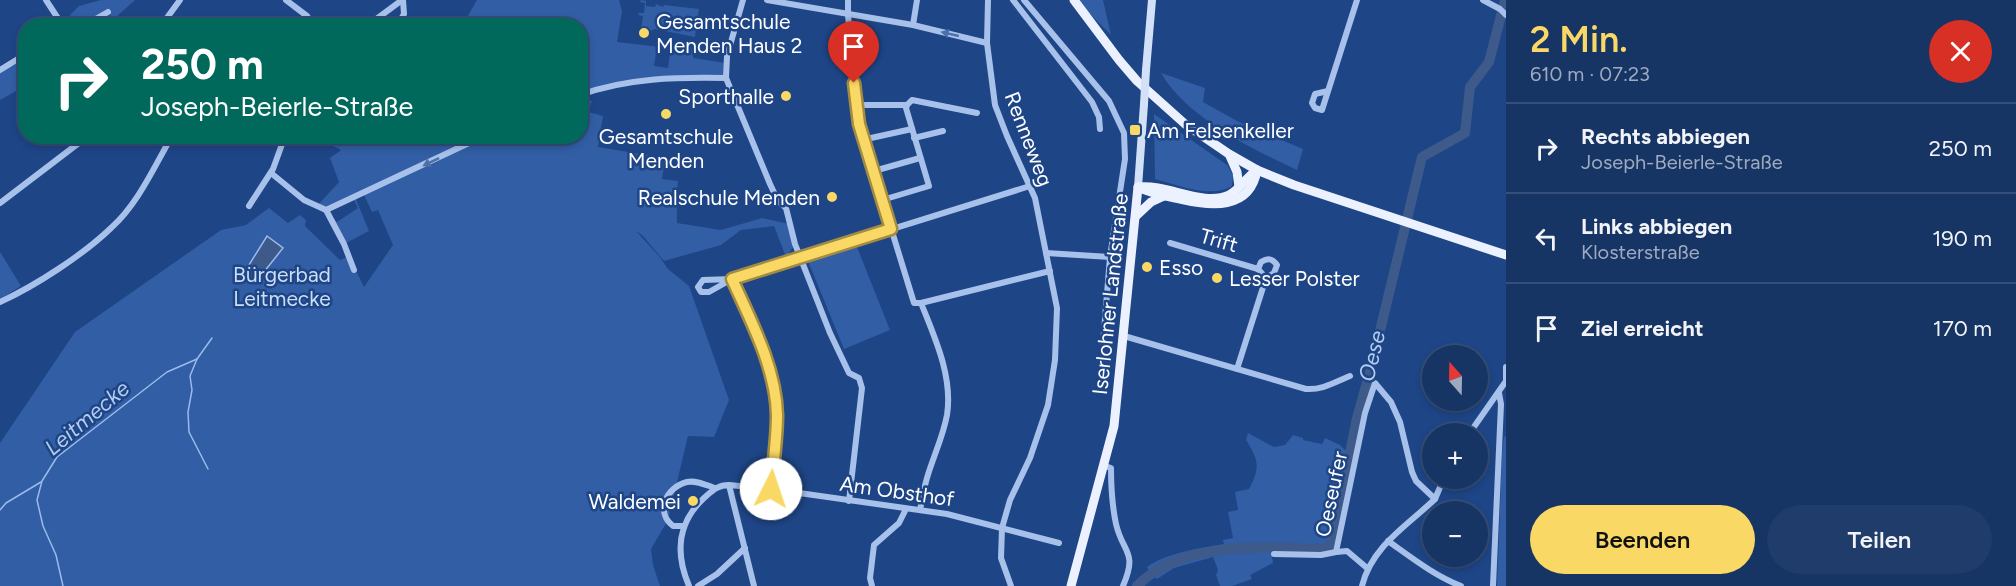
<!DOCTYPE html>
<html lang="de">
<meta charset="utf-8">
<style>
:root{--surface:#163464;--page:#1f3c6a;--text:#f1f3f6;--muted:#9eaabf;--line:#354f78;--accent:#fad865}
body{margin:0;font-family:Figtree,sans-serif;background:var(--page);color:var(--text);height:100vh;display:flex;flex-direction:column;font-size:22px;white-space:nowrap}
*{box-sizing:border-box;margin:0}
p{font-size:20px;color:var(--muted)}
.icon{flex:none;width:33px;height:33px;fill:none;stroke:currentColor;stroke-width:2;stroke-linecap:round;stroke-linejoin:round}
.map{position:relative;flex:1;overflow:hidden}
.sheet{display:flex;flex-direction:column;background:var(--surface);width:510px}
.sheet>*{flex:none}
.guide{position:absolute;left:18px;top:18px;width:570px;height:126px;border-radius:24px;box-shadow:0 3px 9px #0003,0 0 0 2px var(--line);background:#00695c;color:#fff;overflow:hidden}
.needle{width:39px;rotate:340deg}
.tools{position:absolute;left:1422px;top:345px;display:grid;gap:12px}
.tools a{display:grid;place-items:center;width:66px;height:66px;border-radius:50%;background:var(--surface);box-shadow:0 3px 9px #0003,0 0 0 2px var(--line);font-size:30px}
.pin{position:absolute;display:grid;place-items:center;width:51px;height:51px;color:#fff;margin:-62px -26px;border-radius:50% 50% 50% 0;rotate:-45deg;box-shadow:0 0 6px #0007}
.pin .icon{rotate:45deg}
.me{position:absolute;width:66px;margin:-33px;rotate:4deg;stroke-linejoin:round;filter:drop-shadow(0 0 4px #0008)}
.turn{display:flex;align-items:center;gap:21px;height:126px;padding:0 24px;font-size:27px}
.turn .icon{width:78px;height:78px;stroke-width:2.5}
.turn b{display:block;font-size:42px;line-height:51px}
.round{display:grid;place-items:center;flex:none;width:63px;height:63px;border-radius:32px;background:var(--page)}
.headline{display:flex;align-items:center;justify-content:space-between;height:102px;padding:0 24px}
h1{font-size:36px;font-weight:600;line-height:45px;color:var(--accent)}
.cta{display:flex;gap:12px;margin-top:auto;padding:12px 24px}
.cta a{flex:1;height:69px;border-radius:36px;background:var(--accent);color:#111;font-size:24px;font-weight:600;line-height:69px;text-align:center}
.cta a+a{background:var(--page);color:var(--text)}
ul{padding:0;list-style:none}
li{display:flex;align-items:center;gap:18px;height:90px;padding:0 24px;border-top:2px solid var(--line)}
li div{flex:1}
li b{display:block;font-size:22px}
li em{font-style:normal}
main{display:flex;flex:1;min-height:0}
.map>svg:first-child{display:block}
.green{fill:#315ea4;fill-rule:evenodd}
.water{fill:#3d5a8a;stroke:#9abbec;stroke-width:1.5}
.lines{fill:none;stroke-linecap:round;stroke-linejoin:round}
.stream{stroke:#9abbec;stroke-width:1.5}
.river{stroke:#3d5a8a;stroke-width:10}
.street{stroke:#a7c1eb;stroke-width:6}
.secondary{stroke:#d2e0f8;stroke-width:8}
.primary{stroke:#ebf1fe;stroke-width:9}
.secondary-bridge{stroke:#d2e0f8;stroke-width:8}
.oneway{fill:#4e70a9}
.route-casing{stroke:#a28c42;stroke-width:15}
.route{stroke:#fad865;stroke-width:10}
.poi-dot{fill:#fad865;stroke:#1e4586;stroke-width:2}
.labels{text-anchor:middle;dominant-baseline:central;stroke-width:5;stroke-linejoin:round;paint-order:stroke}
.poi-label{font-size:21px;fill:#fff;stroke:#1e4586;text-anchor:start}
.street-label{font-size:21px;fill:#fff;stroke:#1e4586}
.park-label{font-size:21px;fill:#cbddf8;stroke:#1e4586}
.water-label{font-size:22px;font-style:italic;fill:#b2ccf2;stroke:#1e4586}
</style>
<main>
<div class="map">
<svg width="1506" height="586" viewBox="0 0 1506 586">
<rect width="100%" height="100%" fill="#1e4586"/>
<g class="green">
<path d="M101 0H135L115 18 110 15 89 25H70L68 23 73 19 70 15 79 6Z"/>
<path d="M477 0H619L622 11 617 42 661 47 660 54H656L654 66 668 68 671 46 694 49 693 58 726 63V78L645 80 581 95 580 26H462Z"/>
<path d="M641 0 646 1V6L655 7 656 4 663 7 664 5 699 9 695 37 655 29 650 31 641 29 643 16 638 15 639 13H644L645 3 640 2Z"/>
<path d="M1079 0H1103L1111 35 1088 12Z"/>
<path d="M25 54V86L0 100V70Z"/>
<path d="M1161 73 1205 88 1203 102 1239 122 1303 149 1297 170C1252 149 1186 117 1161 73Z"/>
<path d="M581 97 592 101 588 112 603 116 598 147 665 158 662 179 678 181C676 195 677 209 677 223L721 230 762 218 789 224 795 244 786 257 774 226 741 230 721 245 664 261 643 236 636 231 659 256 668 269 689 286 729 400 714 437 688 436 668 520 651 549 653 565 660 586H0V443L75 332 221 230 246 225 269 208 288 223 300 215 306 220 305 226 340 260 349 256 364 287 393 245 378 210 372 212 363 193 355 197 369 231 344 244 326 211 316 207 339 182 330 158 341 150 320 139 322 137 580 136ZM353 198 358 208 337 222 326 211Z"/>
<path d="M1154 114 1227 165 1233 175 1232 186C1210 199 1178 185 1155 179Z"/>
<path d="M855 242 890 330 844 349 808 261Z"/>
<path d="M0 252 21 286 0 299Z"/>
<path d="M1248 433 1274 447 1285 445 1293 435 1303 438V440L1322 444 1325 438 1340 445 1346 451 1327 544C1311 550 1293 545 1276 544 1232 542 1186 548 1149 571L1147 567C1166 553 1201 548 1224 544L1223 540 1233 538 1228 512 1238 510 1235 492 1249 489C1261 467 1258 459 1246 440Z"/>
<path d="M1506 436V586H1497L1502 454 1504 437Z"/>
<path d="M1251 550 1271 551 1273 563 1250 575 1252 579 1232 586H1220L1216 575 1218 570 1213 557 1174 568 1157 579 1154 576C1181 557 1218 551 1251 550Z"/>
</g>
<path class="water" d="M267 236 283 248 256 282 244 273Z"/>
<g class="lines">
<g class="stream">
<path d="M197 359 190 376 192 390 188 412 189 432 208 469"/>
<path d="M0 510 6 503 41 482"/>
<path d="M63 586 56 555 43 526 37 500 42 481 57 457 167 372 197 359 212 338"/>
</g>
<path class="river" d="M1137 586C1182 540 1262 547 1321 549L1328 548 1332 542 1357 418 1371 368 1422 157 1465 133 1470 87 1489 62 1505 0"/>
<g class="street">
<path d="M46 0 63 26"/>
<path d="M286 0 307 16 314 26"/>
<path d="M743 0 727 56 726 78 770 184 778 201 786 208 795 244 830 333 849 373 859 378 862 388 849 501"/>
<path d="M767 0 913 25 987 43"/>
<path d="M848 0V15L859 124 914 303H921C935 338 953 377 947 415 943 437 933 457 927 478 924 488 922 499 920 510"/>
<path d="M988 0 987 43 995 105 1007 136 1035 198 1057 308 1055 360 1048 405 1030 458 1010 500 1002 528 1001 558 1011 586"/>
<path d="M1013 0 1092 102 1099 117 1100 129"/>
<path d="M1024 0 1109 101 1124 133 1125 159 1110 257 1103 343"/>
<path d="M1483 0 1500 9 1506 15"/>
<path d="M913 25 917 0"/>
<path d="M76 26 92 21 108 12"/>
<path d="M161 26 180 0"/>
<path d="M367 26 402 0"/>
<path d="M397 26 404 14 403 0"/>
<path d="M0 70 26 54"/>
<path d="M1328 91 1315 94 1312 103 1315 108 1322 110 1357 0"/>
<path d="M580 95C627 78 677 77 726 78"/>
<path d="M865 105H907L912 100 977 113"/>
<path d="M871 138 912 129"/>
<path d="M914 138 943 131"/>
<path d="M874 171 920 158"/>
<path d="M271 173 304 200 326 210 484 136"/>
<path d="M889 198 929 186 906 108 907 105"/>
<path d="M0 203 88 136"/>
<path d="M249 206 273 169 285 136"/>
<path d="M326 210 344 244 354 270"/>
<path d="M1170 243 1258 269"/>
<path d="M1046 253 1110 257"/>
<path d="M732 279 703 280 698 287 701 292H709L732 279 1030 186"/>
<path d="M732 279C751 321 776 368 777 415 777 439 773 465 771 489"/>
<path d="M0 302C35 286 83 255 111 228 138 204 154 167 172 136"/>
<path d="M921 303 1050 271"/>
<path d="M1124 336 1306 389C1323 390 1335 382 1350 376"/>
<path d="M1237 369 1266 278 1274 273 1277 265C1272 258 1268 258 1261 262L1258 269 1266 278"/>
<path d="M1506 382V367"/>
<path d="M1469 434 1506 381"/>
<path d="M1105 466 1111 468C1111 487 1112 505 1116 524 1123 554 1138 551 1123 586"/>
<path d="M729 485 771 489 947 514 1059 543"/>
<path d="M1435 499 1444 478"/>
<path d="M684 526H673C655 512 666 487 687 482 696 480 706 485 715 488"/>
<path d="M1388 541C1412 558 1435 576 1461 586"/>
<path d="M1336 552 1347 551 1367 568"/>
<path d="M1274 554 1321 555 1336 552 1365 413 1375 383 1391 402 1400 422 1412 472 1416 481 1435 499C1407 526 1372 546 1362 586"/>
<path d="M689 586C675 553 677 523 704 498 712 491 717 485 729 485L754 586"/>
<path d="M698 586 717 574 745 548"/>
<path d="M872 586 870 578 874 545 899 523 906 509"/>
<path d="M1493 586 1501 404 1499 393"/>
</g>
<g class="secondary">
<path d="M1146 70 1152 0"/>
<path d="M1138 187 1144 104"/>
</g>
<g class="primary">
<path d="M1074 0 1119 60 1137 81 1185 124 1229 154 1257 170 1294 185 1506 255"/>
<path d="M1230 156 1237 172 1239 187"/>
<path d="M1138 187C1152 194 1165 196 1180 199 1210 206 1250 211 1257 170"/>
<path d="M1139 187C1167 184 1204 207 1229 195 1240 190 1246 177 1257 170"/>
<path d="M1136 216 1151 202 1164 196"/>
<path d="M1071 586 1114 426 1138 187"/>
</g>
<path class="secondary-bridge" d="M1144 104 1146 70"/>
</g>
<defs><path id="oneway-solid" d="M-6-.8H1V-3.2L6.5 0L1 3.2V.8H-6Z" transform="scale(1.5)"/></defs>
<g class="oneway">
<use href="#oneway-solid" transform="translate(950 34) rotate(-167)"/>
<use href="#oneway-solid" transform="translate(431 162) rotate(154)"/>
</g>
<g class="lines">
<defs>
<path id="route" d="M771 489C773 465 777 439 777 415 776 368 751 321 732 279L891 229 859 124 854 83"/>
</defs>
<use href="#route" class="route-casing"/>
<use href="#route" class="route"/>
</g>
<g class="poi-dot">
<circle cx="644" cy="33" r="6"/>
<circle cx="786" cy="96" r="6"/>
<circle cx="666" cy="114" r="6"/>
<rect x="1129" y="124" width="12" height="12" rx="3"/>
<circle cx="832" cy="197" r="6"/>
<circle cx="1147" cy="267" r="6"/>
<circle cx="1217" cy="278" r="6"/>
<circle cx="693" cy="501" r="6"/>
</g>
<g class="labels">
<g class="poi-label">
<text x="656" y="21">Gesamtschule<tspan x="656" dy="24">Menden Haus 2</tspan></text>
<text x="774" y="96" text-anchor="end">Sporthalle</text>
<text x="1147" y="130">Am Felsenkeller</text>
<text x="666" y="136" text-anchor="middle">Gesamtschule<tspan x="666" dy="24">Menden</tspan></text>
<text x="820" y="197" text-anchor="end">Realschule Menden</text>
<text x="1159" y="267">Esso</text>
<text x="1229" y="278">Lesser Polster</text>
<text x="681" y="501" text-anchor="end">Waldemei</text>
</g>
<g class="street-label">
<text transform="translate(1029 139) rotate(69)">Renneweg</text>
<text transform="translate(1219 240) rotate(16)">Trift</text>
<text transform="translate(1110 294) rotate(-84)">Iserlohner Landstraße</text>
<text transform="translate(897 491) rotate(8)">Am Obsthof</text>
<text transform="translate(1331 494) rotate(-78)">Oeseufer</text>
</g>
<g class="park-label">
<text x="282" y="274">Bürgerbad<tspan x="282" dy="24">Leitmecke</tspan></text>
</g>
<g class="water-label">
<text transform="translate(1372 356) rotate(-76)">Oese</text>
<text transform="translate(87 418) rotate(-40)">Leitmecke</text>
</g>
</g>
</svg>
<div class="tools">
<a><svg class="needle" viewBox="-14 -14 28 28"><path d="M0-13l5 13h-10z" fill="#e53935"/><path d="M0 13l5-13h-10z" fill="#9eaabf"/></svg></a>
<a>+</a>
<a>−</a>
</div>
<div class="pin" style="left:854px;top:83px;background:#d93025"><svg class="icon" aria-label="arrive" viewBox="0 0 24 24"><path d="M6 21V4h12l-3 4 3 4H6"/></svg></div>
<svg class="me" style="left:771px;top:489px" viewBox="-20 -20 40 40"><circle r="19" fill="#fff"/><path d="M0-13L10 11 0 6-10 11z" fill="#fad865"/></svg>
<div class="guide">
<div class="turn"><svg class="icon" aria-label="right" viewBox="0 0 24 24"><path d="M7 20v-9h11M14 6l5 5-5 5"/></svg><div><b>250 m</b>Joseph-Beierle-Straße</div></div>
</div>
</div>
<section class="sheet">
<div class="headline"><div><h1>2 Min.</h1><p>610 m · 07:23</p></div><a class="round" style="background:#d93025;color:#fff"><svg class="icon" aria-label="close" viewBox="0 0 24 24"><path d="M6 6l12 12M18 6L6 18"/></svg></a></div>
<ul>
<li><svg class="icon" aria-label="right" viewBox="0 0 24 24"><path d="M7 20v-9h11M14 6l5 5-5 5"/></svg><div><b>Rechts abbiegen</b><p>Joseph-Beierle-Straße</p></div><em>250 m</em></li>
<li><svg class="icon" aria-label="left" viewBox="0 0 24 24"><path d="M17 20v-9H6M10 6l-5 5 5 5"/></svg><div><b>Links abbiegen</b><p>Klosterstraße</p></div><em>190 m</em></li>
<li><svg class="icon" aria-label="arrive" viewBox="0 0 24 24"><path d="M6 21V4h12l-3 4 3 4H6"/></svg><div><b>Ziel erreicht</b></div><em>170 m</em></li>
</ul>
<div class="cta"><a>Beenden</a><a>Teilen</a></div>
</section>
</main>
